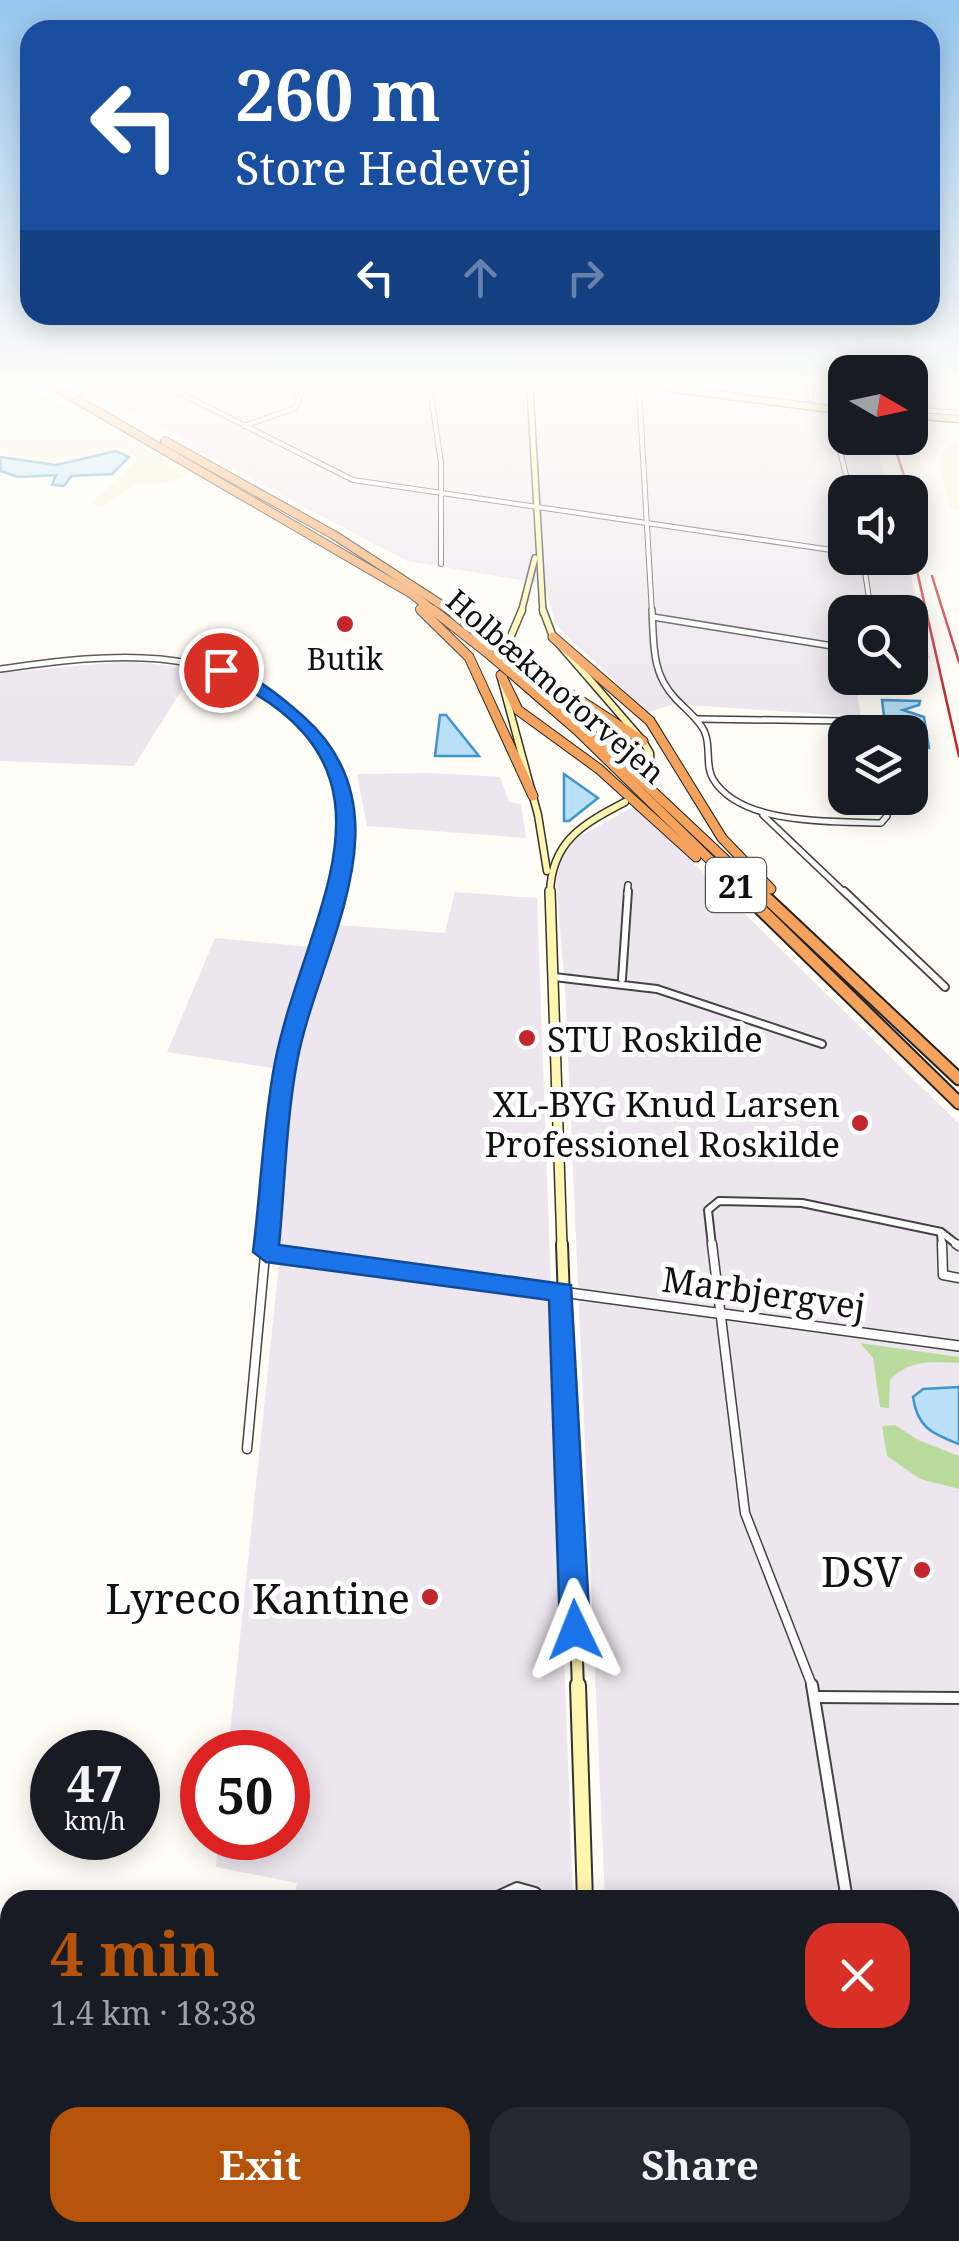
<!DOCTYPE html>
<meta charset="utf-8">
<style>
:root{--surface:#171b24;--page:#242831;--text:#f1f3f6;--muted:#9ea1a6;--accent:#b45309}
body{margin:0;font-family:"Noto Serif",serif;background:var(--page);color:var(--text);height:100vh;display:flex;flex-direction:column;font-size:38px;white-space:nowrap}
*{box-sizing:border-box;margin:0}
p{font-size:32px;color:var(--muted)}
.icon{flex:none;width:55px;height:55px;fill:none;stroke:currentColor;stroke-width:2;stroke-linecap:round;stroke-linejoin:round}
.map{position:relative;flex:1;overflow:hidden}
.side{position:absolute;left:0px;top:1890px;width:960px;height:352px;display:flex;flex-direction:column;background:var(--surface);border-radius:30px 30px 0 0;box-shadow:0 5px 25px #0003}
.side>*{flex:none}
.top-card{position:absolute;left:20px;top:20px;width:920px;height:305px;border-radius:30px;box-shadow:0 5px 25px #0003;background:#1a4fa0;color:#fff;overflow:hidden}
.needle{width:65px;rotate:99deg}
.controls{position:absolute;left:828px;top:355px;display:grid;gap:20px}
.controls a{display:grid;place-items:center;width:100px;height:100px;border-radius:20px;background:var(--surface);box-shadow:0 5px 25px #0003;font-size:50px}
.speed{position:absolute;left:30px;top:1730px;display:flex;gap:20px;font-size:50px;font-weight:700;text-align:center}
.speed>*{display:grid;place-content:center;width:130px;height:130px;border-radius:50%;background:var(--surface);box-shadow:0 5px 25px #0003;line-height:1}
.speed small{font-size:25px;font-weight:400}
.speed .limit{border:15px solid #d22;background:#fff;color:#111}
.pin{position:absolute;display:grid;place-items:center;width:85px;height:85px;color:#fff;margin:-42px;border:5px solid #fff;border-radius:50%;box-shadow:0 2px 10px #0007}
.me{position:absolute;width:110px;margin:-55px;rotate:358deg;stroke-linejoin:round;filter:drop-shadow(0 0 8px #0008)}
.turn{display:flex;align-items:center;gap:35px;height:210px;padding:0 50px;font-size:45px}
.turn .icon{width:130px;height:130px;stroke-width:2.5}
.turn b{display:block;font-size:70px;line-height:85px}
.lanes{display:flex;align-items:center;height:95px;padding:0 50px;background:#0003;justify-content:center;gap:50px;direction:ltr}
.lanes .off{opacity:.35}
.round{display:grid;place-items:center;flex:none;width:105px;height:105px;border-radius:30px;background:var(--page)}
.overview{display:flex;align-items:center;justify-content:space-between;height:170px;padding:0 50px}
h1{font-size:60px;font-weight:700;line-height:75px;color:var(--accent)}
.cta{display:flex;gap:20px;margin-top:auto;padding:20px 50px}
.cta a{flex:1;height:115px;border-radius:30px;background:var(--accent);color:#fff;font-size:40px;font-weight:700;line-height:115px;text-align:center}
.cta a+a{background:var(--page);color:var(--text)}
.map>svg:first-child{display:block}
.industrial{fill:#eee6ef}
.farmland{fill:#f6f3d4}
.green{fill:#d5ebbd}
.forest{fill:#b9dc9c}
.water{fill:#b9e0f7;stroke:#3f96cf;stroke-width:2.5}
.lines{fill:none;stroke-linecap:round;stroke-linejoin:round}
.minor-far4-casing{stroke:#444;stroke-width:6}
.minor-far3-casing{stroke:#444;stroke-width:8}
.minor-far2-casing{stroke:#444;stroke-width:10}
.minor-far1-casing{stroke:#444;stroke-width:11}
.minor-casing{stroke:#444;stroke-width:14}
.tertiary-casing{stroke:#444;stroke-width:12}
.secondary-far4-casing{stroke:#333;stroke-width:8}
.secondary-far3-casing{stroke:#333;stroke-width:9}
.secondary-far2-casing{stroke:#333;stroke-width:12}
.secondary-far1-casing{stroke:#333;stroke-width:14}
.secondary-casing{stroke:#333;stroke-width:18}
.primary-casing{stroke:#222;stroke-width:9}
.motorway-far2-casing{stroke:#222;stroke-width:10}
.motorway-far1-casing{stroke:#222;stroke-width:11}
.motorway-casing{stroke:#222;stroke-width:15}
.minor-far4{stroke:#fff;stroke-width:4}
.minor-far3{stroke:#fff;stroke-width:5}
.minor-far2{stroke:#fff;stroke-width:6}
.minor-far1{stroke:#fff;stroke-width:8}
.minor{stroke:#fff;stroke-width:10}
.tertiary{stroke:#fff;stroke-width:9}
.secondary-far4{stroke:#fff6b0;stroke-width:5}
.secondary-far3{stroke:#fff6b0;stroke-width:6}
.secondary-far2{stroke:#fff6b0;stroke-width:9}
.secondary-far1{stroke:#fff6b0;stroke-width:10}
.secondary{stroke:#fff6b0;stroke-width:14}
.primary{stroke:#f9d66b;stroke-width:6}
.motorway-far2{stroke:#f5a25d;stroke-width:8}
.motorway-far1{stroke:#f5a25d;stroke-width:9}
.motorway{stroke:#f5a25d;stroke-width:11}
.rail{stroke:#c4262e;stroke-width:2.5}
.motorway-bridge-casing{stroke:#222;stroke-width:11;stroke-linecap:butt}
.motorway-bridge{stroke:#f5a25d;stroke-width:9}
.route{fill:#1a73e8;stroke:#114b97;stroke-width:2.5}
.poi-dot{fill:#c4262e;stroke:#fff;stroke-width:4}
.labels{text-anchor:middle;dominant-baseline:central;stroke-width:10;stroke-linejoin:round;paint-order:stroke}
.far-poi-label{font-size:30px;fill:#111;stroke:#fff}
.far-street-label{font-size:30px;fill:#111;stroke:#fff}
.shield{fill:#fff;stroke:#585858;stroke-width:2.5}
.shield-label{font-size:32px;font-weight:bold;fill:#111}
.poi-label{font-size:35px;fill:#111;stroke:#fff;text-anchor:start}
.street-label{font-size:35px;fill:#111;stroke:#fff}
.near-poi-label{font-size:42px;fill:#111;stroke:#fff;text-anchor:end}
</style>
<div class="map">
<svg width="959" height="2241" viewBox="0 0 959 2241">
<rect width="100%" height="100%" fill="#fffdf5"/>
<g class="industrial">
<path d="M91 388H638L845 413V438H873L891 492H845V558H907L930 658 910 657V612H845V678H877L875 689 857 691 861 717 675 704 648 712 556 625 544 584 407 561 181 442 184 439Z"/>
<path d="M129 661 195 669 134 766 0 761V673Z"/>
<path d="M432 773 500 777 509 802 521 804 526 838 367 826 357 774Z"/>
<path d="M635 806 959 1124V2241H637L631 2233 950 2232V1900H605L565 988 556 882 562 855 577 838Z"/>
<path d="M455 892 537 898 573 1900H293L297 1883 216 1867 219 1838H288V1752H228L278 1274 292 1071 167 1052 215 938 332 949 339 925 445 933Z"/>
<path d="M243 2232H584V2241H242Z"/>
</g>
<g class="farmland">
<path d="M0 406 84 412 188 474 166 483 135 484 104 506 91 503 139 459 121 448 63 463 8 459 0 452Z"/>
<path d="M959 439V511L950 507 939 465 942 452Z"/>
</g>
<path class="green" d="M0 388H33L72 411 0 406Z"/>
<g class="forest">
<path d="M860 1343 959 1357V1363C931 1362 910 1359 890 1380L889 1408 880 1407 873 1358Z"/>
<path d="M895 1425 918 1440 959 1456V1489L920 1479 887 1456 882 1426Z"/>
</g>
<g class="water">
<path d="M116 451 129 457 112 474 71 476 64 486 52 485 56 475 18 477 1 471 0 457 56 465Z"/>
<path d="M882 700 920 701 919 705 903 710 924 717 929 748 910 747V732H886Z"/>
<path d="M440 715H446L479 756H435Z"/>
<path d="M564 774 598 798 569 821H564Z"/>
<path d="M959 1387V1444C932 1434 917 1427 913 1397L923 1389Z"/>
</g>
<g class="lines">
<defs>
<g id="minor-far4">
<path d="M170 388 353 480 845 552"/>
<path d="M430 388 441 463V564"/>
<path d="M639 388 652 613"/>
<path d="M810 388 811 399"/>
<path d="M910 409 959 413"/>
<path d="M831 413 850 492"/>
<path d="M244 426 295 408 299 400 294 388"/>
<path d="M863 558 871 612"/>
</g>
<g id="minor-far3">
<path d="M652 610C654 643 651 673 675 698 684 708 701 721 705 733 711 747 705 766 713 779 741 826 834 821 881 823L887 816 884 798"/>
<path d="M653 617 845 648"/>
<path d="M0 669C53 662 107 654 160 659 292 672 372 762 336 894"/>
<path d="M697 719 846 721 870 732"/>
<path d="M763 815 846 894"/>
<path d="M627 894 628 885"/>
</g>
<g id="minor-far2">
<path d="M844 891 945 987"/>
<path d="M554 977 657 989 822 1044"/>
<path d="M622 979 628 891"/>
<path d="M941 1233 942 1246"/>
<path d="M266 1246 281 1090 336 891"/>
<path d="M712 1246 708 1210 719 1201 802 1203 941 1232 959 1246"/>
</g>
<g id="minor-far1">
<path d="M712 1244 745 1513 813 1688"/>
<path d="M942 1244 943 1275 959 1278"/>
<path d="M956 1244 959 1246"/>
<path d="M266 1252 562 1292"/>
<path d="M247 1449 266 1244"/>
</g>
<g id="minor">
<path d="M812 1685 847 1900"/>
<path d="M817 1697 959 1698"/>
<path d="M491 1900 517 1888 535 1893 537 1900"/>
<path d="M363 2232 396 2241"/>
<path d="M417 2232V2241"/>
<path d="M893 2232 894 2241"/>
</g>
<path id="tertiary" d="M562 1292 959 1346"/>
<g id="secondary-far4">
<path d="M530 388 543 613"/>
<path d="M521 613 535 558"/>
</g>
<g id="secondary-far3">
<path d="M543 610 553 637 643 741 650 753 651 772"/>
<path d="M502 657 522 610"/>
<path d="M501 678 538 815 547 871"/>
<path d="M550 894C551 841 583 824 625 802"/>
</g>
<path id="secondary-far2" d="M550 891 562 1246"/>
<path id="secondary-far1" d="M562 1244 578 1688"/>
<g id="secondary">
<path d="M578 1685 585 1900"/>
<path d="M597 2232 598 2241"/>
</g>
<g id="primary">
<path d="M667 388 845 411"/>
<path d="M910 415 959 419"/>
</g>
<g id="motorway-far2">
<path d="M57 388 412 594 436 613"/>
<path d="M165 441 334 535 454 613"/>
<path d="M420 609 424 613"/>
</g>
<g id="motorway-far1">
<path d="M421 610 469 657 533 796"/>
<path d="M433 610 489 654"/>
<path d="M451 610 495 644"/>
<path d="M553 637 650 721 722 838 771 889"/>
<path d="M513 650 552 682 643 741"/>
<path d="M511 658 762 894"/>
<path d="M509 671 577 730 745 894"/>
<path d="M501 675 518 710 599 769 696 857"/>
</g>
<g id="motorway">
<path d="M742 891 959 1103"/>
<path d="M759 891 959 1079"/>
</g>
</defs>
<use href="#minor-far4" class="minor-far4-casing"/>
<use href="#minor-far3" class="minor-far3-casing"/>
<use href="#minor-far2" class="minor-far2-casing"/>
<use href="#minor-far1" class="minor-far1-casing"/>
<use href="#minor" class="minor-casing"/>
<use href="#tertiary" class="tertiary-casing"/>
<use href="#secondary-far4" class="secondary-far4-casing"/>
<use href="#secondary-far3" class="secondary-far3-casing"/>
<use href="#secondary-far2" class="secondary-far2-casing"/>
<use href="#secondary-far1" class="secondary-far1-casing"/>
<use href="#secondary" class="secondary-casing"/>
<use href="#primary" class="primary-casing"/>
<use href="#motorway-far2" class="motorway-far2-casing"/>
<use href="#motorway-far1" class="motorway-far1-casing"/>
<use href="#motorway" class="motorway-casing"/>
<use href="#minor-far4" class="minor-far4"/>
<use href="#minor-far3" class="minor-far3"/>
<use href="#minor-far2" class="minor-far2"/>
<use href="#minor-far1" class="minor-far1"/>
<use href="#minor" class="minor"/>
<use href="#tertiary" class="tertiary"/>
<use href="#secondary-far4" class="secondary-far4"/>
<use href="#secondary-far3" class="secondary-far3"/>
<use href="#secondary-far2" class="secondary-far2"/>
<use href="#secondary-far1" class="secondary-far1"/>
<use href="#secondary" class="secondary"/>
<use href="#primary" class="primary"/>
<use href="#motorway-far2" class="motorway-far2"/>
<use href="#motorway-far1" class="motorway-far1"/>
<use href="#motorway" class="motorway"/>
<g class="rail">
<path d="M892 438 909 492"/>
<path d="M910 511 921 552"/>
<path d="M910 540 959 756"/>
<path d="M932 576 959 662"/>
</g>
<defs>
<g id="motorway-bridge">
<path d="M495 644 511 658"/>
<path d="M489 654 509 671"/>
</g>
</defs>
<use href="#motorway-bridge" class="motorway-bridge-casing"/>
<use href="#motorway-bridge" class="motorway-bridge"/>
</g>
<linearGradient id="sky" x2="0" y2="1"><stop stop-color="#95c6ee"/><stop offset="0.55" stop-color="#fffefa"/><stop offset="1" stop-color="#fffefa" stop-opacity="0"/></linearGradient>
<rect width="959" height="701" fill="url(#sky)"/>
<path class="route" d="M221 665C255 675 278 694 304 717 413 814 318 949 297 1062 286 1121 285 1184 279 1245L571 1285 590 1630 585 1640 575 1644 564 1640 560 1630 549 1300 266 1262 253 1252C261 1189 263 1124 275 1062 306 908 424 765 215 673L213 670Z"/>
<g class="poi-dot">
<circle cx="345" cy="624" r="10"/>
<circle cx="527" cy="1038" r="10"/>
<circle cx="860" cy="1123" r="10"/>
<circle cx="922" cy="1570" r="10"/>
<circle cx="430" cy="1597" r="10"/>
</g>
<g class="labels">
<g class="far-poi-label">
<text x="345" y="658">Butik</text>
</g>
<g class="far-street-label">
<text transform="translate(556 686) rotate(41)">Holbækmotorvejen</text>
</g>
<rect class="shield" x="706" y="858" width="60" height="54" rx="8"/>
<g class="shield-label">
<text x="736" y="885">21</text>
</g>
<g class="poi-label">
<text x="547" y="1038">STU Roskilde</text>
<text x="840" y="1103" text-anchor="end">XL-BYG Knud Larsen<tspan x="840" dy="40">Professionel Roskilde</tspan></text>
</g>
<g class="street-label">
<text transform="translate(764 1292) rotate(8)">Marbjergvej</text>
</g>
<g class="near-poi-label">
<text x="902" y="1570">DSV</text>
<text x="410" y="1597">Lyreco Kantine</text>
</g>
</g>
</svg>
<div class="controls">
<a><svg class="needle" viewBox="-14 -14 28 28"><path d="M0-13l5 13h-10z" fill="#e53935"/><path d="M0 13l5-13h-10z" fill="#9ea1a6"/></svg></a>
<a><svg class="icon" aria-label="sound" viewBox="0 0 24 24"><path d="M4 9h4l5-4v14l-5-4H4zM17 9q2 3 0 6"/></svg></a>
<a><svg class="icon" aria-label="search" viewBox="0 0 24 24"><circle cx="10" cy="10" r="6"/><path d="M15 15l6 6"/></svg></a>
<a><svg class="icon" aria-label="layers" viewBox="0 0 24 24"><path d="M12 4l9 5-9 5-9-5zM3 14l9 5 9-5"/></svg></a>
</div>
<div class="speed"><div>47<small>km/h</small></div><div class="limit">50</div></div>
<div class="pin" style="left:221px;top:670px;background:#d93025"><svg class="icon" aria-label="arrive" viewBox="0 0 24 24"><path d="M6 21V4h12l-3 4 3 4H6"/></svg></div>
<svg class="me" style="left:575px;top:1630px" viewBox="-20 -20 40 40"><path d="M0-17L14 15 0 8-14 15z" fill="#1a73e8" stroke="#fff" stroke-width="4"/></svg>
<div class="top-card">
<div class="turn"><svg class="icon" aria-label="left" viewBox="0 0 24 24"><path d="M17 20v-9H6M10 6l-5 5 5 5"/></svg><div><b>260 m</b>Store Hedevej</div></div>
<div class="lanes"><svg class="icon" aria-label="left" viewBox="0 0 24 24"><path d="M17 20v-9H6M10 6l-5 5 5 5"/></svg><svg class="icon off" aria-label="ahead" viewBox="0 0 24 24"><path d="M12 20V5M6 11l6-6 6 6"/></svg><svg class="icon off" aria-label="right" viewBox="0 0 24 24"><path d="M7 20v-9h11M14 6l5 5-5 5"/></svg></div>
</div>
<section class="side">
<div class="overview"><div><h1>4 min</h1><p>1.4 km · 18:38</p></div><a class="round" style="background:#d93025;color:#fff"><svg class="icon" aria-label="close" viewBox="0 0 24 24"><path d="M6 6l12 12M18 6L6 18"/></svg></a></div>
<div class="cta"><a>Exit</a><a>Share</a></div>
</section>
</div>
